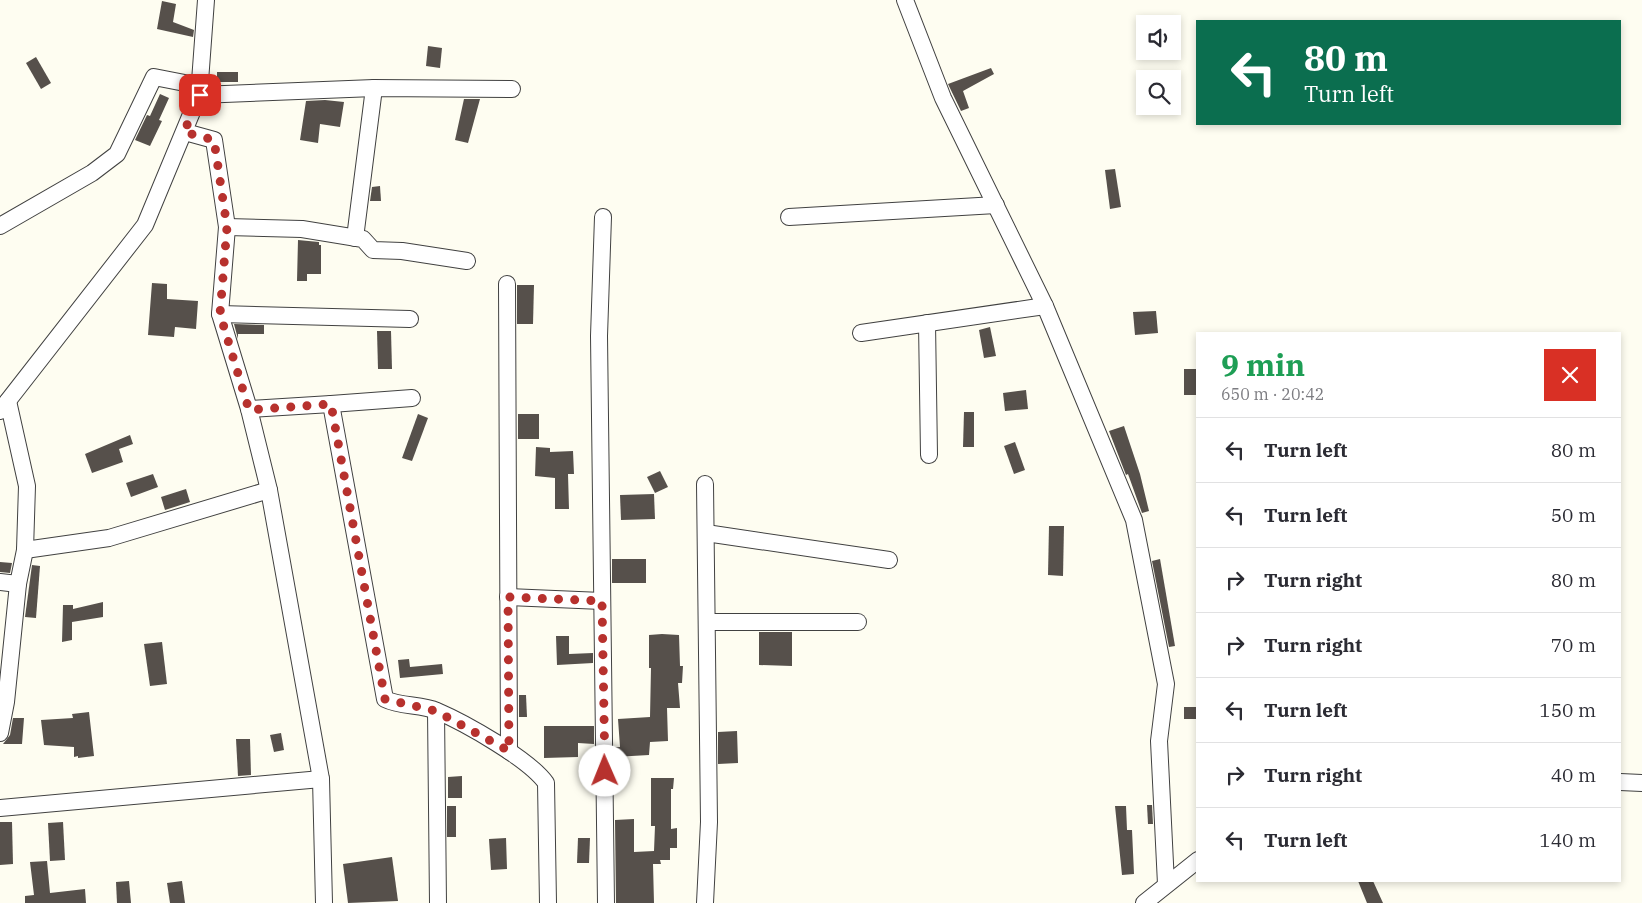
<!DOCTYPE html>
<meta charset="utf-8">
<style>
:root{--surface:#fff;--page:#f7f7f7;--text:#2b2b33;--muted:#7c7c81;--line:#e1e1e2}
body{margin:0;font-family:"IBM Plex Serif",serif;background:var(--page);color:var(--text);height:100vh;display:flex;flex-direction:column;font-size:19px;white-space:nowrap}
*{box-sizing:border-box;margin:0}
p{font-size:16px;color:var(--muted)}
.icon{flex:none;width:28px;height:28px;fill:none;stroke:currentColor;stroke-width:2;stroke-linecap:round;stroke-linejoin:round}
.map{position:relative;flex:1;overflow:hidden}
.panel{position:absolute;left:1196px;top:332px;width:425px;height:550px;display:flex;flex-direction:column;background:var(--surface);border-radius:0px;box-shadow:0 2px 8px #0003}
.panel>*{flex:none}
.guide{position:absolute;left:1196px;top:20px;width:425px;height:105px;border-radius:0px;box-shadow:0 2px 8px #0003;background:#0b6e4f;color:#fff;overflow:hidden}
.tools{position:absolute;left:1136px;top:15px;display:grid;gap:10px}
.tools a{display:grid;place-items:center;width:45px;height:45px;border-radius:0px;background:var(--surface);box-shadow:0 2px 8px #0003;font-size:25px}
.pin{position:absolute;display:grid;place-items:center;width:42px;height:42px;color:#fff;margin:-21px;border-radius:10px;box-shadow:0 2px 8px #0006}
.me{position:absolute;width:55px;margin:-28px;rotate:359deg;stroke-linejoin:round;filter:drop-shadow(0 0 4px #0008)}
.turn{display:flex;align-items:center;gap:18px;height:105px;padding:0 25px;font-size:22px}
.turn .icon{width:65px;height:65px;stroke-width:2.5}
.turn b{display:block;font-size:35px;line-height:42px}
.round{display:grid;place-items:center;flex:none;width:52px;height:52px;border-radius:0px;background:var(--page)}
.headline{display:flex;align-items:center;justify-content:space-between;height:85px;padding:0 25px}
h1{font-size:30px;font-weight:800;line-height:38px;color:#1e9e55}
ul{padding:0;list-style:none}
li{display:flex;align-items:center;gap:15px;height:65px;padding:0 25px;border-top:1px solid var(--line)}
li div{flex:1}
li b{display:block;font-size:19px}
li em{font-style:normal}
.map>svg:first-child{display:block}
.building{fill:#56504b}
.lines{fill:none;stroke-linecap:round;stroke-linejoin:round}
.minor-casing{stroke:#414141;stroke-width:18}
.minor{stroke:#fff;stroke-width:16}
.route{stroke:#b7312e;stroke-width:9;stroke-dasharray:0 16.2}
</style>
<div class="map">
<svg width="1642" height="903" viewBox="0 0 1642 903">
<rect width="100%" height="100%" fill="#fefdf1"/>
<g class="building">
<path d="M162 1 176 4 173 22 194 30 193 37 157 29Z"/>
<path d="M428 46 442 48 440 68 426 66Z"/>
<path d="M36 57 51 83 41 89 26 63Z"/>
<path d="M991 68 994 74 963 91 969 108 961 111 948 84Z"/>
<rect x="217" y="72" width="21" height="10"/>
<path d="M160 94 169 98 159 120 162 121 150 146 135 140 147 115 150 116Z"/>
<path d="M464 99H480L468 143 455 140Z"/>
<path d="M325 100 344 102 340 127 320 124 318 143 300 140 306 101Z"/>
<path d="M1115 169 1121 207 1110 209 1105 170Z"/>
<path d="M380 186 381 201H370L372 187Z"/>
<path d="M298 240 319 242V245H321V274H307V281H297Z"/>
<path d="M152 283 167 284V299L198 301 196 329 175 327 174 337 148 335Z"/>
<path d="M517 285H534L533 324H517Z"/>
<path d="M1156 311 1158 333 1135 335 1133 312Z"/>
<path d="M234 324 264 325V334H238V339Z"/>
<path d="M990 327 996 356 984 358 979 330Z"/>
<path d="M377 331H391L392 369H378Z"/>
<rect x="1184" y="369" width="14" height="26"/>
<path d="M1026 390 1028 409 1005 411 1003 393Z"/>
<path d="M964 412H974V447H963Z"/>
<path d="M418 414 428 418 412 461 402 458Z"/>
<rect x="518" y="414" width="21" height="25"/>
<path d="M1124 426 1140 474 1149 511 1142 513 1128 474 1126 475 1109 431Z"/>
<path d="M130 435 133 444 119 449 123 462 92 473 85 454Z"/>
<path d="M1015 442 1025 470 1014 474 1004 446Z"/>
<path d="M536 447 550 448V452L573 451 574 474H568L569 509H555V478L535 476Z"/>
<path d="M660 471 668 487 655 493 647 477Z"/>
<path d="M153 474 158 487 131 497 126 483Z"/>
<path d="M186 489 190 502 165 510 161 497Z"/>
<path d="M654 494 655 519 621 520 620 495Z"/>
<path d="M1049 526H1064L1063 576 1048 575Z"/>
<rect x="612" y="559" width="34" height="24"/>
<path d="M1160 559 1175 646 1169 647 1152 561Z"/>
<path d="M0 562 12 563 10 573 0 572Z"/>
<path d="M32 565 40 566 36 618 25 617Z"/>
<path d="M103 602V617L72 622V640L62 642 63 605H73V609Z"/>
<path d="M759 632H792V666L759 665Z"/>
<path d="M662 634 679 635 680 666H683L682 683H678L680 708H667L668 741 650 742 649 755 614 757V747H620L618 719 650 717 651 668H649V635Z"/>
<path d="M556 636H569V654L593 653V663L557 665Z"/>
<path d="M162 642 167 684 150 686 144 644Z"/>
<path d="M409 659 410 667 442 664 443 674 400 678 398 660Z"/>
<path d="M519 695H526L527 717H519Z"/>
<rect x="1184" y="707" width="14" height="12"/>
<path d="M89 712 94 756 78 758V756L74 757V747L44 745 41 720 73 718 72 714Z"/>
<path d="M13 718H24L22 744H3L10 735Z"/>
<path d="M544 726H594V744L578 743V757L544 758Z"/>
<path d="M737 731 738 763 718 764V732Z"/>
<path d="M281 733 284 750 274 752 270 735Z"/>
<path d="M236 739H250L251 775 238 776Z"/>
<path d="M462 776V798H448V777Z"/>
<path d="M651 778H674L673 789H671V829L677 828V848H670V860H660L661 864H653L654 903H616L615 820 634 819V852L654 851 655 826H651Z"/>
<path d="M1147 805H1152L1153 824H1148Z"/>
<rect x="447" y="806" width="9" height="31"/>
<path d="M1115 806H1126L1127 830H1132L1134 874 1122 875Z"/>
<path d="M0 822H12L13 864 0 865Z"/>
<path d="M63 822 65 860 50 861 48 823Z"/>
<path d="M506 838 507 869 491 870 489 839Z"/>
<path d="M578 838H590L589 863H577Z"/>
<path d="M392 857 398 901 348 903 343 864Z"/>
<path d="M47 861 50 893 85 889 86 903H25V896L34 895 30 862Z"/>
<path d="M129 881 131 903H117L116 882Z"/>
<path d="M182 881 185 903H170L167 883Z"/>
<path d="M1358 881H1373L1383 903H1367Z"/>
</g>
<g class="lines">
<defs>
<g id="minor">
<path d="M905 0 943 98 1045 306 1134 520 1166 684 1159 741 1166 884"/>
<path d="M199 95 374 88 512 89"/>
<path d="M185 132 214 140 227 227 220 314 249 409 269 490 321 779 324 903"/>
<path d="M603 217 599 336 606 903"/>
<path d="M789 217 996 205"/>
<path d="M0 226 92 173 117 154 154 77 200 86"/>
<path d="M227 227 302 229 363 239 373 250 402 251 467 261"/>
<path d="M355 238 374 88"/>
<path d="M507 284 509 751"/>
<path d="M220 314 410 319"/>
<path d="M927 323 929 455"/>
<path d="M861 333 1045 306"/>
<path d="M331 404 412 398"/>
<path d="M249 409 331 404 385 699C401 707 421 704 437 711 465 723 529 759 546 783L548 903"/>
<path d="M0 411 145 225 199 95 206 0"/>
<path d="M706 533 889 560"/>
<path d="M25 550 109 538 269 490"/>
<path d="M0 582 18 584"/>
<path d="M508 597 602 601"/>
<path d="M707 622H858"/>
<path d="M436 711 438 903"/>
<path d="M0 733 6 702 18 584 25 550 27 486 8 401"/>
<path d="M1620 782 1642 783"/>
<path d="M0 808 321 779"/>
<path d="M705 903 709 822 705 484"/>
<path d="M1144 903 1198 860"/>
</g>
</defs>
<use href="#minor" class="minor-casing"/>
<use href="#minor" class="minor"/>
</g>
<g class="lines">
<path class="route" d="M200 95 184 132 214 140 227 227 220 314 249 410 331 404 385 699 436 711 509 751 508 597 602 601 605 771"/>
</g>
</svg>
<div class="tools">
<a><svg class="icon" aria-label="sound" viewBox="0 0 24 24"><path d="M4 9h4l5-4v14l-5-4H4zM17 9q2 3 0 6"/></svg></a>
<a><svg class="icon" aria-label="search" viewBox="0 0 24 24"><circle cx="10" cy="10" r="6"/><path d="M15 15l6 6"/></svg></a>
</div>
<div class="pin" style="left:200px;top:95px;background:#d93025"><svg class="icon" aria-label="arrive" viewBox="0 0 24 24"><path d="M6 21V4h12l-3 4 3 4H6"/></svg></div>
<svg class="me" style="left:605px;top:771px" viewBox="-20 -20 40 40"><circle r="19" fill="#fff"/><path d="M0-13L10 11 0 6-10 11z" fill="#b7312e"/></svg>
<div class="guide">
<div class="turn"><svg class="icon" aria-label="left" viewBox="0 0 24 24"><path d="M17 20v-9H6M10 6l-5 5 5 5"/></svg><div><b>80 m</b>Turn left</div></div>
</div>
<section class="panel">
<div class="headline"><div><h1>9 min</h1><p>650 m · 20:42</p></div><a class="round" style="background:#d93025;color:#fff"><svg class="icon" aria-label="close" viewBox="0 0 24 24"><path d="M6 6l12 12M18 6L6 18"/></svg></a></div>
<ul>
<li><svg class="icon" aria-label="left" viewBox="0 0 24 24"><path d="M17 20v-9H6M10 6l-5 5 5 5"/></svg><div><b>Turn left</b></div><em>80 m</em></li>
<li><svg class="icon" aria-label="left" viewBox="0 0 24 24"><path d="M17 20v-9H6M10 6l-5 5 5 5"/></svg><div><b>Turn left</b></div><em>50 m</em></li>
<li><svg class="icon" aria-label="right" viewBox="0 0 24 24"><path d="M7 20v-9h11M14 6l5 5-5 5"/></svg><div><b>Turn right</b></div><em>80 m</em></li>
<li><svg class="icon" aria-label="right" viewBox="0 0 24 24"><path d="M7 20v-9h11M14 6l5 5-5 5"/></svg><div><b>Turn right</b></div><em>70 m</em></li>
<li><svg class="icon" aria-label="left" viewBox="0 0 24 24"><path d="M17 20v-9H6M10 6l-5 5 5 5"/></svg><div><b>Turn left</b></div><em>150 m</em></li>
<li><svg class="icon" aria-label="right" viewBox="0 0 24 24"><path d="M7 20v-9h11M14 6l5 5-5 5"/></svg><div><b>Turn right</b></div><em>40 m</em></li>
<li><svg class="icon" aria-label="left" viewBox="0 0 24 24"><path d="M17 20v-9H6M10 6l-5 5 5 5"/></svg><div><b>Turn left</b></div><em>140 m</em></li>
</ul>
</section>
</div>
